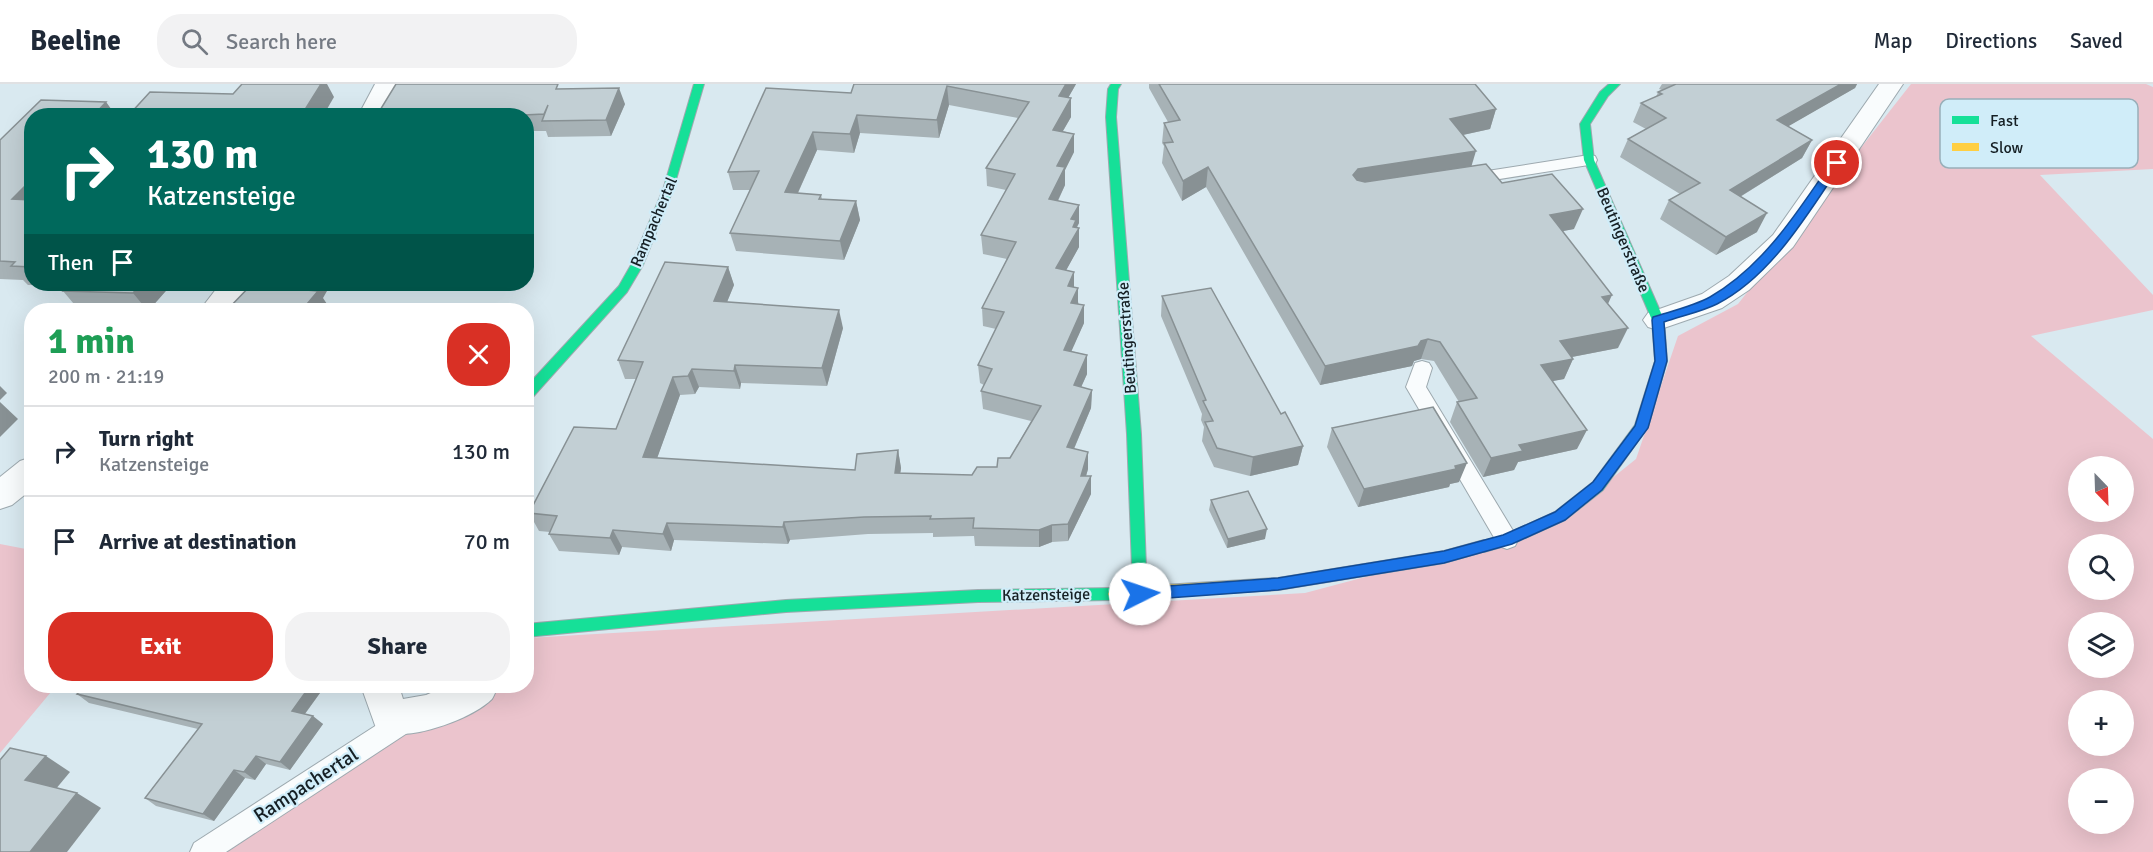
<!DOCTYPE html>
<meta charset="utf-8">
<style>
:root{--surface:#fff;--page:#f2f2f3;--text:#1f2937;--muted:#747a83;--line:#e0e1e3;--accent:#d93025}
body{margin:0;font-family:Signika,sans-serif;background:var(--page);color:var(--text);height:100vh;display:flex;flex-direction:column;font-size:22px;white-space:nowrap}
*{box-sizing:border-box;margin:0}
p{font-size:20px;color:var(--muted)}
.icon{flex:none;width:33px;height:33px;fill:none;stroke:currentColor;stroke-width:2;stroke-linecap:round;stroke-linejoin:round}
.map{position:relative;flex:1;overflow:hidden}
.side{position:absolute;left:24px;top:219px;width:510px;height:390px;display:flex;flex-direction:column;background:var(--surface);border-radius:24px;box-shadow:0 6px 24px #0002}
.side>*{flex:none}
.top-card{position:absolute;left:24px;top:24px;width:510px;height:183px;border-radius:24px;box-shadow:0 6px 24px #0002;background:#00695c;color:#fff;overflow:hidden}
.needle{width:39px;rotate:157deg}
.fabs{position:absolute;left:2068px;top:372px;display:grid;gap:12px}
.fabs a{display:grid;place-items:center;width:66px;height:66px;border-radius:50%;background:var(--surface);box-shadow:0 6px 24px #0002;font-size:30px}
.pin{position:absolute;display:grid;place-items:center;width:51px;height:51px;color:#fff;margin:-26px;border:3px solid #fff;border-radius:50%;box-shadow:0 2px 6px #0007}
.me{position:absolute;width:66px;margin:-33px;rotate:86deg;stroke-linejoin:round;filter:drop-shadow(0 0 4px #0008)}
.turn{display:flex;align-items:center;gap:21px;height:126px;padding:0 24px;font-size:27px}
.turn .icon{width:78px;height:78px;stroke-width:2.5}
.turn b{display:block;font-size:42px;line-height:51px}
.then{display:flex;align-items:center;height:57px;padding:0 24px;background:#0003;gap:12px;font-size:22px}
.round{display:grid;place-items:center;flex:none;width:63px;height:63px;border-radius:24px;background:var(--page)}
.overview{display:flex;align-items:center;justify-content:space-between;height:102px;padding:0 24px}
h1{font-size:36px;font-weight:800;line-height:45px;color:#1e9e55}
.button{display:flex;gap:12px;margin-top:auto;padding:12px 24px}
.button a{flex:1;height:69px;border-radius:24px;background:var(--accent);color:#fff;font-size:24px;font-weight:800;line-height:69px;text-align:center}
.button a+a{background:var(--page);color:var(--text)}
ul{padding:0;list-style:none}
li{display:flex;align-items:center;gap:18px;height:90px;padding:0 24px;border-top:2px solid var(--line)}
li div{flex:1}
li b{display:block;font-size:22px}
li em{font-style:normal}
header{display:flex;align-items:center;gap:36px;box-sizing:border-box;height:84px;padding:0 30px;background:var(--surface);border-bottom:2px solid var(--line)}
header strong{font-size:28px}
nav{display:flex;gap:33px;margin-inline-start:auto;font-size:21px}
.search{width:420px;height:54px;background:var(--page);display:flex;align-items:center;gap:15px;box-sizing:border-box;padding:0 21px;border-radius:24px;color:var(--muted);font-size:22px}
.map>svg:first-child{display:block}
.green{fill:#ebc4cd;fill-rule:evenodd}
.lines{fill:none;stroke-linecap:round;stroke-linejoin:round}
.lane-casing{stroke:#9da9af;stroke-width:2}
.street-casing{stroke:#9da9af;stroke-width:2}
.fast-casing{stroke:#9da9af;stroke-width:2}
.slow-casing{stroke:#9da9af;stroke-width:2}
.lane{fill:#f9fcfd;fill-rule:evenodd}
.street{fill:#f9fcfd;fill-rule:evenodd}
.fast{fill:#16e098;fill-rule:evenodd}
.slow{fill:#ffcf43;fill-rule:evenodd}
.wall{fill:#a7b2b6}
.shaded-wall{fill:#889194}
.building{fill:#c2cfd4;stroke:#889194;stroke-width:1.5}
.route{fill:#1a73e8;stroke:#114b97;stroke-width:1.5}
.labels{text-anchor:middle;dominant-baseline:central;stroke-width:4.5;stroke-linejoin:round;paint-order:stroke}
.street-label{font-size:16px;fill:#151f24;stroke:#d0edf9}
.near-street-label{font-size:20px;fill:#151f24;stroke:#d0edf9}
.key{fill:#d0edf9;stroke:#98afb9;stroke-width:1.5}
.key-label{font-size:16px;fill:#151f24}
</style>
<header>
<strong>Beeline</strong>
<div class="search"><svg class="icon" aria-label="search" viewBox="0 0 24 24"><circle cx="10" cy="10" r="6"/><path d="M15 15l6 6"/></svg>Search here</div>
<nav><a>Map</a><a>Directions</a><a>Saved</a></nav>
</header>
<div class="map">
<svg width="2153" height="768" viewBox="0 0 2153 768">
<rect width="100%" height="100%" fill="#d9e9f0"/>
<g class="green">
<path d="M1911 0H2146L2153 3V85L2040 91 2153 211V226L2031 252 2153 355V768H219L459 602H526L527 554 1305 509 1550 444 1636 375 1678 252 1738 220ZM2079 382H2124V428H2079ZM2079 460H2124V506H2079ZM2079 538H2124V584H2079ZM2079 616H2124V662H2079ZM2079 694H2124V740H2079Z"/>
<path d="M0 460 31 466 32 602H56L0 669Z"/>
</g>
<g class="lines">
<defs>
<g id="lane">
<path d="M1589 71 1595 72 1597 76 1595 80 1468 100 1462 99 1460 95 1462 91 1468 90Z"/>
<path d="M1422 277 1429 279 1432 284 1426 303 1515 450 1518 456 1515 462 1507 465 1499 462 1406 303 1415 279Z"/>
<path d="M409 623 418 626 421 634 418 642 226 768H190L194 759 400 626Z"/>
</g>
<g id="street">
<path d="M375 0H399L383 32H358Z"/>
<path d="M1879 0H1903L1793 163 1749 206 1722 224 1658 246 1648 243 1643 236 1648 229 1702 210 1729 192 1773 151Z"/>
<path d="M220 200H250L230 226H200Z"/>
<path d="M32 373V405L12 421 0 425V393L20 377Z"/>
<path d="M361 602H399L403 615 426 611 447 602H498C496 606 494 612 492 615 473 634 416 655 390 649 385 649 381 646 376 644Z"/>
</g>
<g id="fast">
<path d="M694 0H704L673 106 643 181 627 208 531 315 526 317V303L619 202 631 181 663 106Z"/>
<path d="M1111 0H1121L1118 5 1116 33 1141 350 1147 510 1145 514 1140 516 1135 514 1133 510 1127 350 1106 33 1108 5Z"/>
<path d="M1609 0H1620L1608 12 1590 40 1594 76 1664 236 1667 277 1648 343 1603 406 1565 436 1512 460 1484 468 1479 466 1477 462 1479 458 1504 451 1555 428 1593 398 1635 341 1655 277 1652 236 1584 76 1580 40 1600 8Z"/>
<path d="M1115 504 1120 506 1122 510 1120 514 1115 516 978 518 786 528 526 553V540L786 516 978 506Z"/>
</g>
<path id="slow" d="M1484 456 1489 458 1491 462 1489 466 1444 479 1278 506 1115 516 1110 514 1108 510 1110 506 1115 504 1278 494 1444 467Z"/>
</defs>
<use href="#lane" class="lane-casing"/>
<use href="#street" class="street-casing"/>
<use href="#fast" class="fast-casing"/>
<use href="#slow" class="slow-casing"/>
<use href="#lane" class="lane"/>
<use href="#street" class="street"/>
<use href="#fast" class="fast"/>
<use href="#slow" class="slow"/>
</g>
<g class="wall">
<path d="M854 0H1076L1068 14 1071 33 1063 47 1074 50V68L1065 86V101L1058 117 1079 139 1077 144H1079V163L1066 186 1074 188V203L1084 239 1071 267 1087 271V290L1081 303 1092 306 1091 324 1074 365 1088 368V385L1086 392 1091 410 1068 457 1052 458 1039 463 975 462 974 452 933 453V449L868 450 790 456 788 460 674 456 671 467 622 463 619 471 559 467 549 450 550 448 539 447 529 429 616 345 636 295H625L618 276 728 183 734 201 727 218 843 244 827 302 741 299 740 305 699 303 695 310 680 311 657 374 855 386 898 366 901 384 900 389 972 391 997 383 1010 374 1031 337 983 325 981 307 984 301 980 299 978 281 996 245 983 242 982 224 1007 175 983 170 981 151 1006 106 987 102 986 84 1018 34 949 21 939 54 860 49 854 69 817 66 798 109 821 111 822 115 856 117 860 136 844 176 736 167 730 149 750 106H733L728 88 851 9Z"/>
<path d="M1149 0H1475L1496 25 1490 45 1463 51 1471 82 1502 99 1574 145 1563 147 1608 220 1618 264 1572 273 1573 275 1564 295 1552 297 1577 365 1518 378 1514 386 1483 393 1450 338 1457 318H1459L1434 277 1421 275 1414 277 1412 282 1320 301 1206 103 1182 117 1162 79 1164 62 1162 59 1164 39 1168 38 1149 4Z"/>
<path d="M1662 0H1857L1855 4 1788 42 1812 56 1802 74 1740 113 1757 148 1716 171 1660 135 1669 116 1680 110 1620 73 1628 55 1646 45 1633 38 1641 19 1656 13 1658 8 1662 6 1659 5Z"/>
<path d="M560 5 625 20 611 52 548 53 546 47H526V32L377 31Z"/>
<path d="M41 16 106 18 116 32H32V200H172L149 226H79L63 207 67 202 28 201 23 196 0 195V56Z"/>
<path d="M1162 212 1281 330 1303 362 1298 381 1250 392 1214 383 1202 357 1204 343 1201 336 1202 330 1161 232Z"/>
<path d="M1332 344 1459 398 1450 400 1449 403 1358 423 1327 363Z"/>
<path d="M1211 416 1265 455 1227 464 1209 426Z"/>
<path d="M85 602H325L305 630 323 640 290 686 266 680 255 696 245 694 214 737 156 722 145 714 198 645 89 619 77 610Z"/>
</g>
<g class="shaded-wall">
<path d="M321 0H327L334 13 323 32H301Z"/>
<path d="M1066 0H1076L1059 30V12Z"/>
<path d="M1841 0H1857L1855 4 1768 54 1777 36Z"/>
<path d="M947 2 949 21 939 54 937 36Z"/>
<path d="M619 4 625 20 611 52 606 36Z"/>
<path d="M1071 14V33L1053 64V46Z"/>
<path d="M106 18 116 32H93Z"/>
<path d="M1496 25 1490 45 1444 55 1450 35Z"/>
<path d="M857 31 860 49 854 69 850 50Z"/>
<path d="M813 48 817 66 790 126 785 108Z"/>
<path d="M1074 50V68L1065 86V101L1050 133 1049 115 1057 82Z"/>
<path d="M1812 56 1802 74 1720 125 1730 106Z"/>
<path d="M1476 67 1470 87 1354 105 1353 91 1358 85Z"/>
<path d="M1208 83 1206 103 1182 117 1183 97Z"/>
<path d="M32 95V131L12 115Z"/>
<path d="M856 117 860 136 844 176 840 157Z"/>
<path d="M1079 121V139L1076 144H1079V163L1057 203 1056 184 1071 135Z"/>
<path d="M1583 125 1574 145 1542 151 1550 131Z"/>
<path d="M1767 129 1757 148 1716 171 1726 153Z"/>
<path d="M728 183 734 201 720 235 714 217Z"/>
<path d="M1074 188V206L1068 202Z"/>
<path d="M141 200H172L149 226H147L133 209Z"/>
<path d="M311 200H331L323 214 329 223 326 226H302L307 206Z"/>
<path d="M1078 204V222L1071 219Z"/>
<path d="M1612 211 1603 231 1602 213Z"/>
<path d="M1084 221V239L1064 284V266Z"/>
<path d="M839 226 843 244 827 302 822 284Z"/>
<path d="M1628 244 1618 264 1551 277 1560 257Z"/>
<path d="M1428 255 1421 275 1414 277 1412 282 1320 301 1325 282Z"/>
<path d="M1087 271V290L1074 319V301Z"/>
<path d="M1573 275 1564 295 1532 301 1541 281Z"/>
<path d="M735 281 741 299 740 305 734 287Z"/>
<path d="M692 285 699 303 695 310 688 292Z"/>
<path d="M673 293 680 311 651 391 643 373Z"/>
<path d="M0 302 7 309 0 316Z"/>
<path d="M1092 306 1091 324 1067 381V363Z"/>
<path d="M0 318 18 335 0 353Z"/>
<path d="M1587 346 1577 365 1518 378 1514 386 1483 393 1491 374 1519 361Z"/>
<path d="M1303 362 1298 381 1250 392 1253 373Z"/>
<path d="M898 366 901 384 898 407 895 389Z"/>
<path d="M1088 368V385L1081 409V392Z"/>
<path d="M1467 379 1459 398 1450 400 1449 403 1358 423 1364 405Z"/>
<path d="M1091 392V410L1068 457V440Z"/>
<path d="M784 438 790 456 788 460 783 443Z"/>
<path d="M667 439 674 456 671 467 663 450Z"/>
<path d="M1052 441V458L1039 463V446Z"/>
<path d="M1267 445 1265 455 1227 464 1228 455Z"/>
<path d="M613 446 622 463 619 471 610 454Z"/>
<path d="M310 602H325L301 635 292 627Z"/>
<path d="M313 632 323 640 290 686 280 678Z"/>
<path d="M46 672 70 688 50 712 25 696Z"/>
<path d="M256 672 266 680 255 696 244 688Z"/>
<path d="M234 686 245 694 214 737 203 730Z"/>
<path d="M77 709 101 724 67 768H30Z"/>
</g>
<g class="building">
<path d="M242 0H321L301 32H128L150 8 233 10Z"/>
<path d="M396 0H558L556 5 619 4 606 36 542 37 548 21 544 30 502 32 377 31Z"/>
<path d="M854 0H1066L1059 12 1071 14 1053 46 1074 50 1057 82 1065 83 1049 115 1079 121 1071 135 1076 136 1073 143 1079 144 1056 184 1074 188 1068 202 1078 204 1071 219 1084 221 1064 266 1087 271 1074 301 1092 306 1067 363 1088 368 1081 392H1091L1068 440 1052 441 1039 446 973 444 974 434 930 435 931 432 864 433 784 438 783 443 667 439 663 450 613 446 610 454 549 450 557 432 529 429 574 343 616 345 643 278 618 276 665 178 728 183 714 217 839 226 822 284 735 281 734 287 692 285 688 292 673 293 643 373 855 386 857 370 898 366 895 389 972 391 977 383H997L998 374H1010L1041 322 981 307 992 285 978 281 1004 228 982 224 1016 158 981 151 1015 90 986 84 1029 18 947 2 937 36 857 31 850 50 813 48 785 108 821 111 819 115 856 117 840 157 730 149 759 87 728 88 766 4 851 9Z"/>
<path d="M1159 0H1475L1496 25 1450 35 1476 67 1358 85 1353 91 1357 96 1365 98 1486 80 1502 99 1552 90 1583 125 1550 131 1612 211 1602 213 1628 244 1560 257 1573 275 1541 281 1587 346 1519 361 1523 367 1491 374 1457 318 1477 314 1440 258 1428 255 1421 257 1418 262 1325 282 1208 83 1183 97 1164 59 1173 58 1164 39 1180 36Z"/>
<path d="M1676 0H1841L1777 36 1812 56 1730 106 1767 129 1726 153 1669 116 1700 99 1628 55 1666 34 1641 19 1662 10 1658 8Z"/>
<path d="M41 16 106 18 93 32H32V95L12 115 32 116V183L11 182 15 178 0 177V56Z"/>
<path d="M69 200H141L133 209 63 207Z"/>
<path d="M252 200H311L307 206 318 207 302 226H305H227Z"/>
<path d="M1211 204 1281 330 1285 328 1303 362 1253 373 1217 364 1205 338 1213 337 1203 317 1206 316 1162 212Z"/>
<path d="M1433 323 1467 379 1455 382 1456 385 1364 405 1332 344Z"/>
<path d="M1248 407 1267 445 1228 455 1211 416Z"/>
<path d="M85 602H310L292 627 313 632 280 678 256 672 244 688 234 686 203 730 145 714 202 640 77 610Z"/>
<path d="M10 664 46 672 25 696 77 709 30 768H0V676Z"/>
</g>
<path class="route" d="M1837 75 1842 79C1809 128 1772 192 1717 220 1701 228 1681 232 1664 238L1667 277 1648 344 1602 406 1565 436 1512 460 1444 479 1278 506 1140 516 1135 514 1133 510 1135 506 1140 504 1278 494 1444 467 1503 451 1555 428 1593 398 1635 342 1655 277 1652 236 1653 233C1672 227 1694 222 1710 213 1765 181 1798 127 1833 76Z"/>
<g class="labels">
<g class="street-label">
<text transform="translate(654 138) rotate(-67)">Rampachertal</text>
<text transform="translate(1623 156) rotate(67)">Beutingerstraße</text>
<text transform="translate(1127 254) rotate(-94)">Beutingerstraße</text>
<text transform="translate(1046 511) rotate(-1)">Katzensteige</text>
</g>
<g class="near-street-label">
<text transform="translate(306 701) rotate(-33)">Rampachertal</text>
</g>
</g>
<rect x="1940" y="15" width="198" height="69" rx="9" class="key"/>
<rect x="1952" y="32" width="27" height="8" fill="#16e098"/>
<rect x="1952" y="59" width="27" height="8" fill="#ffcf43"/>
<g class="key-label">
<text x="1990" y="42">Fast</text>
<text x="1990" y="69">Slow</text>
</g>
</svg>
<div class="fabs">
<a><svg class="needle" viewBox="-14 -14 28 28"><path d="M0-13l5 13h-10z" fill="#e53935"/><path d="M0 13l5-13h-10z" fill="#747a83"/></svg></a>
<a><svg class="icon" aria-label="search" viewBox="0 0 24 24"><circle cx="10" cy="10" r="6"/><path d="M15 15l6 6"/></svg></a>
<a><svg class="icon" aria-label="layers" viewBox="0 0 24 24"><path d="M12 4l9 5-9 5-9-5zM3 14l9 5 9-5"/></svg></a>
<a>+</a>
<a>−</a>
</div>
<div class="pin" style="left:1837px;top:79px;background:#d93025"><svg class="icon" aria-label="arrive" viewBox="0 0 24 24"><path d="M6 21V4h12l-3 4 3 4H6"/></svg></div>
<svg class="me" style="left:1140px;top:510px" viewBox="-20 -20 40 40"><circle r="19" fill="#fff"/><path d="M0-13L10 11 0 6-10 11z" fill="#1a73e8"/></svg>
<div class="top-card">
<div class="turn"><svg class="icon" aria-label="right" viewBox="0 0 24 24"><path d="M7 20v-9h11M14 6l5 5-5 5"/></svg><div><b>130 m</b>Katzensteige</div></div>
<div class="then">Then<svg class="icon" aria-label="arrive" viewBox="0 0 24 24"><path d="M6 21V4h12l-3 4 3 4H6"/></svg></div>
</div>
<section class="side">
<div class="overview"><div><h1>1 min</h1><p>200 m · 21:19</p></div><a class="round" style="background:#d93025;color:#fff"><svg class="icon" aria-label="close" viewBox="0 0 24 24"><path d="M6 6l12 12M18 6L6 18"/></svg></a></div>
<ul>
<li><svg class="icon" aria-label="right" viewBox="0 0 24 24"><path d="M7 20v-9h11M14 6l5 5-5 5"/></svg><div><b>Turn right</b><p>Katzensteige</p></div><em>130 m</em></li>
<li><svg class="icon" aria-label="arrive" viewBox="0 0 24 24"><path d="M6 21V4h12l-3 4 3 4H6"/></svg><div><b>Arrive at destination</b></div><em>70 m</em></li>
</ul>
<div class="button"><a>Exit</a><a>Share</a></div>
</section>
</div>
